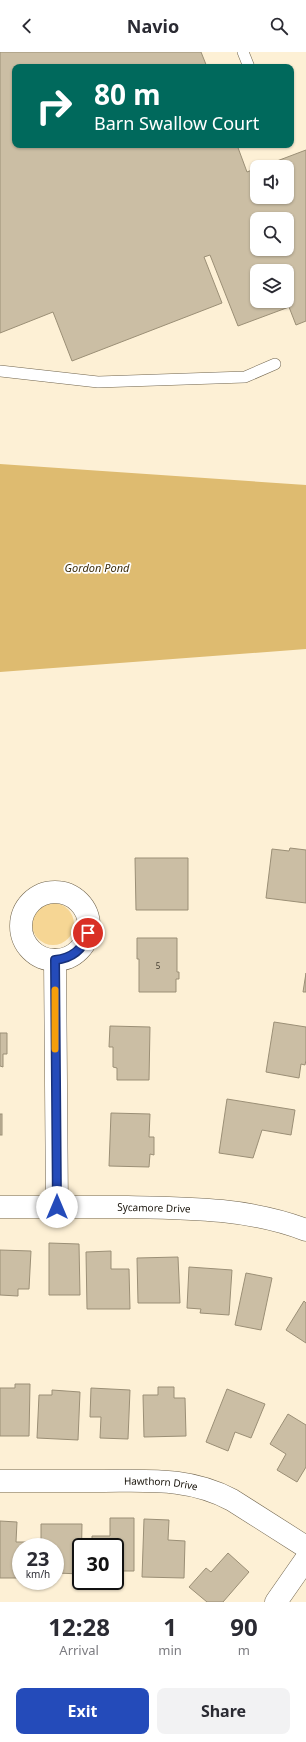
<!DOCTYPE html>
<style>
:root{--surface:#fff;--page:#f2f2f3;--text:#2b2b33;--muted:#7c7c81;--accent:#244bba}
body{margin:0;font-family:"Noto Sans",sans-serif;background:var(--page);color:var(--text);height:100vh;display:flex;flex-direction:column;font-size:15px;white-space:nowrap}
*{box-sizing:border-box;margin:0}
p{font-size:13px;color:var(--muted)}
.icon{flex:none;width:22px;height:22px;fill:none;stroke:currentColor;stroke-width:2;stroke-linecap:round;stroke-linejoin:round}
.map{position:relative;height:1550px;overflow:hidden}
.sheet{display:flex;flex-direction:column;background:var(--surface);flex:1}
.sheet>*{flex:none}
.guide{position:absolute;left:12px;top:12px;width:282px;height:84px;border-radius:8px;box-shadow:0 1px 3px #0004;background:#00695c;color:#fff;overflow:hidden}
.fabs{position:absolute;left:250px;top:108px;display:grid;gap:8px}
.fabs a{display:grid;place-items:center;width:44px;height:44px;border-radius:8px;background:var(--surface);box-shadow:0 1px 3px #0004;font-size:20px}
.speed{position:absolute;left:12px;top:1486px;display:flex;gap:8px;font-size:20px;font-weight:700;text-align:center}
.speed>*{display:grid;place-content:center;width:52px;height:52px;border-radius:50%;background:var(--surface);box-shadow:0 1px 3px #0004;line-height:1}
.speed small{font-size:10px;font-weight:400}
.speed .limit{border:2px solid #111;border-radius:6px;background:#fff;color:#111}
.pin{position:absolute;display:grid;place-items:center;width:34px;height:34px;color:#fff;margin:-17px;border:2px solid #fff;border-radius:50%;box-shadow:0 1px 4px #0007}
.me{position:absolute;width:44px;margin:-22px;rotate:0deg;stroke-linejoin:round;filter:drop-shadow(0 0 3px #0008)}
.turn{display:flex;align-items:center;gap:14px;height:84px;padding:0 16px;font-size:18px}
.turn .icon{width:52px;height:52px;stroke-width:2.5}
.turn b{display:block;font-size:28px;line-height:34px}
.eta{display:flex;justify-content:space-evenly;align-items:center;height:68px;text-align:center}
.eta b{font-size:24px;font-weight:700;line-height:28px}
.button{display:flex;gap:8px;margin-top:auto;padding:8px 16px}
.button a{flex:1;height:46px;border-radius:8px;background:var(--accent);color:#fff;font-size:16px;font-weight:700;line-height:46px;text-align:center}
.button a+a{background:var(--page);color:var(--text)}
header{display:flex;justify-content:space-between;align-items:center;height:52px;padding:0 16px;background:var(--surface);font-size:18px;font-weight:700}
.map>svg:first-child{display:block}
.green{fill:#f6d694}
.water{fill:#debb70}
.building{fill:#cbbea4;stroke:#9b8f76;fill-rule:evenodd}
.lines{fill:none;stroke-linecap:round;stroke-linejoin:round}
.service-casing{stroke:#71654e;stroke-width:12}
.minor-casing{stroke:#71654e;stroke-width:23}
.service{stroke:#fff;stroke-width:11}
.minor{stroke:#fff;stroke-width:22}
.route-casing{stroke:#173179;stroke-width:10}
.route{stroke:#244bba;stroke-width:7}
.slow{stroke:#f59e0b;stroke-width:7}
.labels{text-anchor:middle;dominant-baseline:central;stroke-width:3.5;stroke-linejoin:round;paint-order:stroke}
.number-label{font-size:8px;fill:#433c2f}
.street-label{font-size:10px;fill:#161108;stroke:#fefefe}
.water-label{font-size:11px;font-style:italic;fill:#3c2d0c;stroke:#fefefe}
</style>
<header><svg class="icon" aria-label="back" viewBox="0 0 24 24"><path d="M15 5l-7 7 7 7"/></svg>Navio<svg class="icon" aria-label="search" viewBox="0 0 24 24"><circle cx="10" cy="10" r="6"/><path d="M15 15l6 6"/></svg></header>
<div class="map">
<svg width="306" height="1550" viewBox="0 0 306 1550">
<rect width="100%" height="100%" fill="#fdf0d5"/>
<circle class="green" cx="53" cy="872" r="21"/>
<path class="water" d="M0 412 306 433V597L0 620Z"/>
<g class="building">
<path d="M0 0H201L207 15H15V93H237L247 120 257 116V145H287V115H261L306 98V269L296 273 289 255 238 274 210 203 204 205 222 251 72 309 53 260 0 281ZM257 167H287V197H257ZM257 219H287V249H257Z"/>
<path d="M290 796 306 798V851L266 846 272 797 289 799Z"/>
<path d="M135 806H188V858H136Z"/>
<path d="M137 886H177V920H179V927H176V940H139V907H137Z"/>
<path d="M306 921V940H303Z"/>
<path d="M274 970 306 975V1008L305 1013 301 1012 299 1026 266 1020Z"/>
<path d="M110 974 150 975 149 1028H117V1016L113 1015V995H109Z"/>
<path d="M0 981H7V1002H3V1015L0 1014Z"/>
<path d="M227 1047 295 1058 291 1083 262 1078 253 1106 219 1101Z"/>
<path d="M111 1061 150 1062 149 1085H154V1103L150 1102 149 1115 109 1114Z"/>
<rect x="0" y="1062" width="2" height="21"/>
<path d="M49 1191 79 1192 80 1243H49Z"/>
<path d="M0 1198 31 1199 29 1237H18V1244L0 1243Z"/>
<path d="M111 1199V1217H129L130 1257H87L86 1200Z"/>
<path d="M178 1205 180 1251H138L137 1206Z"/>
<path d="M189 1215 232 1218 229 1263 200 1261 201 1257 187 1256Z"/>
<path d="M246 1221 272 1226 261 1278 235 1273Z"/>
<path d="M304 1249 306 1251V1291L286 1278Z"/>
<path d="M15 1332H30L29 1384H0V1336H15Z"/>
<path d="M158 1335H174V1346H185L186 1384 144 1385 143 1343H158Z"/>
<path d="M91 1336 130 1338 128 1387 100 1386 101 1365H90Z"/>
<path d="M227 1337 265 1352 251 1386 235 1380 228 1399 206 1390Z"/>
<path d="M52 1338 80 1340 78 1388 37 1386 39 1343H52Z"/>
<path d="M288 1362 306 1373V1415L297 1430 277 1418 286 1402 270 1392Z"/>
<path d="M110 1466H134V1519H115V1495H92V1484H110Z"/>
<path d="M144 1467 169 1468 168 1488 185 1489 184 1526 142 1525Z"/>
<path d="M0 1469 17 1470 16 1490H35V1495H21V1526H0Z"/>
<path d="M41 1472H82L81 1522 57 1521 55 1495H41Z"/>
<path d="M228 1501 249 1520 223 1550H207L189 1535 206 1516 211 1520Z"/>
</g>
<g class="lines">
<defs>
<g id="service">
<path d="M243 0 249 15"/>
<path d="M0 319 98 330 245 325 275 312"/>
</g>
<g id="minor">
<circle cx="55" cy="874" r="34"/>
<path d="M55 908 57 1155"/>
<path id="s1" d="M0 1155C43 1155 86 1155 128 1155 188 1156 249 1156 306 1178"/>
<path id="s2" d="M0 1429C34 1429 67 1429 101 1429 148 1429 189 1425 232 1448L306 1495"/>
<path d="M276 1550 306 1507"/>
</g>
</defs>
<use href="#service" class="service-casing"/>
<use href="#minor" class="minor-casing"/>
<use href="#service" class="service"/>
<use href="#minor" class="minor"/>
</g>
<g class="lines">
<defs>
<path id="route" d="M57 1155 55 908C72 906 83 898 88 881"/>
</defs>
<use href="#route" class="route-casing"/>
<use href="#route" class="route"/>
<path class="slow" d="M55 938V997"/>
</g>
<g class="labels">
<g class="number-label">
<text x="158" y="913">5</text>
</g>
<g class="street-label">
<text stroke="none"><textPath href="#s1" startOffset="154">Sycamore Drive</textPath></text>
<text stroke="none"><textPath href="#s2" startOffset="161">Hawthorn Drive</textPath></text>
</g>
<g class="water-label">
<text x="97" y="515">Gordon Pond</text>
</g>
</g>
</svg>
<div class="fabs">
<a><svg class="icon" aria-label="sound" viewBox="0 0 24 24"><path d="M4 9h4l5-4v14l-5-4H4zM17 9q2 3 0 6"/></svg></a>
<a><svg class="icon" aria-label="search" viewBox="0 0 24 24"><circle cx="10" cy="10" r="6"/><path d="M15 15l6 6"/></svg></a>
<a><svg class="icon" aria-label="layers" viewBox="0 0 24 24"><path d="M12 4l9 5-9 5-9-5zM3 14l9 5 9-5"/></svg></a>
</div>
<div class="speed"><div>23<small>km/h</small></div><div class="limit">30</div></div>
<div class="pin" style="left:88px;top:881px;background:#d93025"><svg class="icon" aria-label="arrive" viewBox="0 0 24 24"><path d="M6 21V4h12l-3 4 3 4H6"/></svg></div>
<svg class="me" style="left:57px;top:1155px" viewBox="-20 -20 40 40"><circle r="19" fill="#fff"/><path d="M0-13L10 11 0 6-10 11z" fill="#244bba"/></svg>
<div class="guide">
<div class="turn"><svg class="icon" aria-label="right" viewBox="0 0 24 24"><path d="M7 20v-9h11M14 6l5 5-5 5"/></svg><div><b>80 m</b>Barn Swallow Court</div></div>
</div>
</div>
<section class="sheet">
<div class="eta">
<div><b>12:28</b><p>Arrival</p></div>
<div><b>1</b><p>min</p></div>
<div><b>90</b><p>m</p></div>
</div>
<div class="button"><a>Exit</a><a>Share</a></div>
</section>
